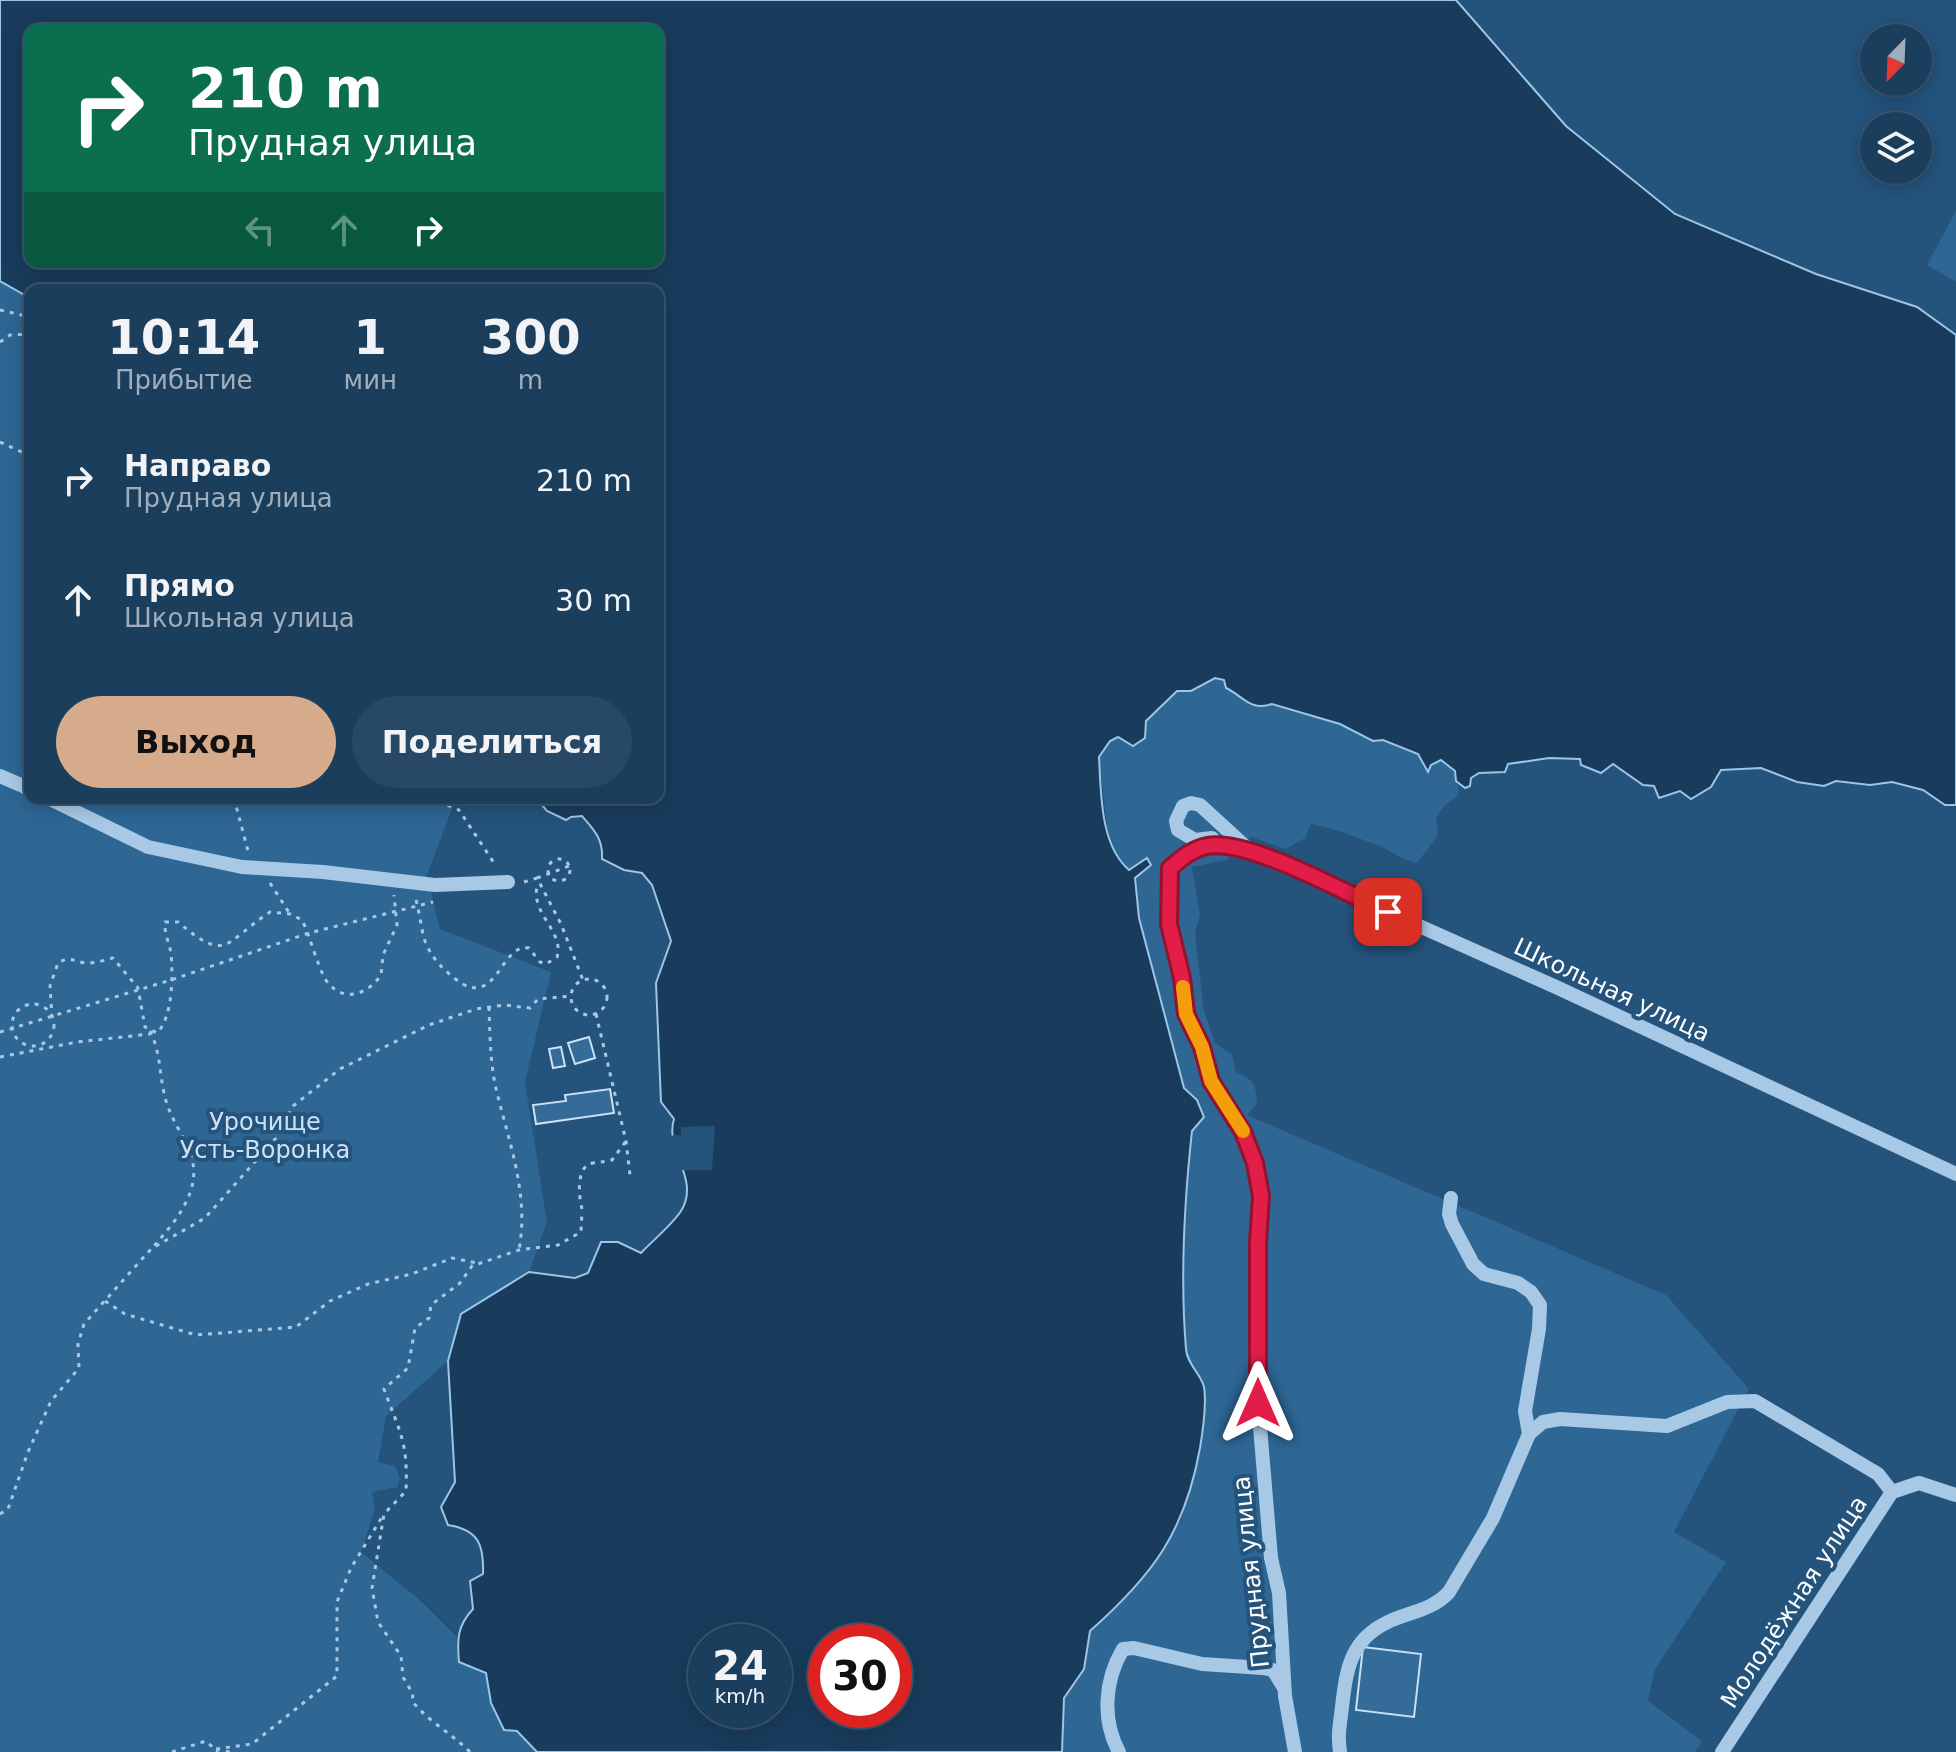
<!DOCTYPE html>
<html lang="ru">
<meta charset="utf-8">
<style>
:root{--surface:#1b3e5d;--page:#284966;--text:#f1f3f6;--muted:#a0aebc;--line:#395772;--accent:#d6ab8b}
body{margin:0;font-family:"DejaVu Sans",sans-serif;background:var(--page);color:var(--text);height:100vh;display:flex;flex-direction:column;font-size:30px;white-space:nowrap}
*{box-sizing:border-box;margin:0}
p{font-size:26px;color:var(--muted)}
.icon{flex:none;width:44px;height:44px;fill:none;stroke:currentColor;stroke-width:2;stroke-linecap:round;stroke-linejoin:round}
.map{position:relative;flex:1;overflow:hidden}
.sheet{position:absolute;left:24px;top:284px;width:640px;height:520px;display:flex;flex-direction:column;background:var(--surface);border-radius:16px;box-shadow:0 4px 20px #0003,0 0 0 2px var(--line)}
.sheet>*{flex:none}
.hud{position:absolute;left:24px;top:24px;width:640px;height:244px;border-radius:16px;box-shadow:0 4px 20px #0003,0 0 0 2px var(--line);background:#0b6e4f;color:#fff;overflow:hidden}
.needle{width:52px;rotate:203deg}
.buttons{position:absolute;left:1860px;top:24px;display:grid;gap:16px}
.buttons a{display:grid;place-items:center;width:72px;height:72px;border-radius:50%;background:var(--surface);box-shadow:0 4px 20px #0003,0 0 0 2px var(--line);font-size:40px}
.speed{position:absolute;left:688px;top:1624px;display:flex;gap:16px;font-size:40px;font-weight:700;text-align:center}
.speed>*{display:grid;place-content:center;width:104px;height:104px;border-radius:50%;background:var(--surface);box-shadow:0 4px 20px #0003,0 0 0 2px var(--line);line-height:1}
.speed small{font-size:20px;font-weight:400}
.speed .limit{border:12px solid #d22;background:#fff;color:#111}
.pin{position:absolute;display:grid;place-items:center;width:68px;height:68px;color:#fff;margin:-34px;border-radius:16px;box-shadow:0 4px 12px #0006}
.me{position:absolute;width:88px;margin:-44px;rotate:0deg;stroke-linejoin:round;filter:drop-shadow(0 0 6px #0008)}
.turn{display:flex;align-items:center;gap:28px;height:168px;padding:0 32px;font-size:36px}
.turn .icon{width:104px;height:104px;stroke-width:2.5}
.turn b{display:block;font-size:56px;line-height:68px}
.lanes{display:flex;align-items:center;height:76px;padding:0 32px;background:#0003;justify-content:center;gap:40px;direction:ltr}
.lanes .off{opacity:.35}
.eta{display:flex;justify-content:space-evenly;align-items:center;height:136px;text-align:center}
.eta b{font-size:48px;font-weight:700;line-height:56px}
.button{display:flex;gap:16px;margin-top:auto;padding:16px 32px}
.button a{flex:1;height:92px;border-radius:48px;background:var(--accent);color:#111;font-size:32px;font-weight:700;line-height:92px;text-align:center}
.button a+a{background:var(--page);color:var(--text)}
ul{padding:0;list-style:none}
li{display:flex;align-items:center;gap:24px;height:120px;padding:0 32px}
li div{flex:1}
li b{display:block;font-size:30px}
li em{font-style:normal}
.map>svg:first-child{display:block}
.green{fill:#2e6694}
.water{fill:#193c5c;stroke:#9cc5e6;stroke-width:2;fill-rule:evenodd}
.pier{fill:#24537c}
.building{fill:#346b99;stroke:#cbe1f4;stroke-width:2}
.lines{fill:none;stroke-linecap:round;stroke-linejoin:round}
.path{stroke:#a8c9e5;stroke-width:3;stroke-dasharray:4 6;stroke-linecap:butt}
.minor{stroke:#a8c9e5;stroke-width:14}
.route-casing{stroke:#92132f;stroke-width:20}
.route{stroke:#e11d48;stroke-width:14}
.slow{stroke:#f59e0b;stroke-width:14}
.labels{text-anchor:middle;dominant-baseline:central;stroke-width:8;stroke-linejoin:round;paint-order:stroke}
.street-label{font-size:24px;fill:#fff;stroke:#24537c}
.park-label{font-size:24px;fill:#cbe1f4;stroke:#24537c}
</style>
<div class="map">
<svg width="1956" height="1752" viewBox="0 0 1956 1752">
<rect width="100%" height="100%" fill="#24537c"/>
<g class="green">
<path d="M1956 211V282L1927 265Z"/>
<path d="M0 281 30 298V798H456L427 875 440 929 551 972 525 1082 547 1222 529 1272 462 1314 448 1361 386 1416 378 1462 395 1466 400 1478 397 1487 372 1492 375 1509 361 1552 422 1602 457 1637 459 1662 486 1673 491 1703 537 1752H0Z"/>
<path d="M1215 678 1225 681 1250 706 1272 704 1340 724 1373 741 1383 740 1418 754 1424 769 1441 760C1454 769 1461 780 1458 796L1445 805 1436 817 1438 835 1417 863C1401 860 1392 851 1377 845 1355 837 1334 828 1311 824L1305 838 1286 849 1251 837 1227 860 1192 867 1200 915 1195 933 1204 1011 1215 1043 1232 1054 1236 1072C1254 1079 1256 1085 1257 1104L1247 1115 1666 1295 1749 1389 1674 1532 1726 1562 1655 1669 1648 1701 1702 1741 1695 1752H1062L1064 1698 1084 1669 1090 1631 1116 1608 1181 1521 1194 1478 1202 1433 1204 1386 1186 1355 1181 1265 1192 1131 1204 1117 1197 1100 1184 1088 1139 918 1135 878 1118 861 1107 827 1099 757 1110 741 1146 721 1177 690 1191 691Z"/>
</g>
<path class="water" d="M0 0H1456L1566 126 1675 214 1816 274 1917 307 1956 335V805H1945L1923 790 1892 782 1870 785 1836 781 1824 786 1797 782 1761 768 1721 770 1711 787 1691 799 1680 791 1659 798 1654 786 1643 785 1613 764 1601 773 1581 765 1580 759 1549 758 1508 764 1505 772 1479 773 1471 778 1470 786 1465 788 1456 781 1455 771 1441 760 1431 765 1428 772 1418 754 1383 740 1373 741 1340 724 1272 704C1250 712 1242 695 1226 688L1224 680 1215 678 1191 691H1177L1146 721 1145 738 1133 746 1118 737 1110 741 1099 757C1101 793 1100 845 1129 870L1147 858 1151 865 1135 878 1139 918 1184 1088 1197 1100 1204 1117 1192 1131C1184 1204 1180 1276 1186 1349 1187 1364 1201 1374 1204 1387 1207 1405 1203 1430 1200 1448 1185 1532 1153 1575 1090 1631L1084 1669 1064 1698 1062 1752H537L517 1731 504 1730 491 1703 486 1673 459 1662C457 1640 457 1626 473 1609L470 1581 483 1574C484 1545 479 1530 448 1525L441 1507 455 1482 448 1361 461 1314 529 1272 575 1278 588 1273 601 1242H618L641 1253C653 1240 671 1226 681 1211 701 1179 664 1150 674 1119L661 1102 656 983 671 941 652 885 642 873 624 870 602 859C603 839 595 831 582 816L571 817 566 820 547 811 536 798H658V290H30V298L0 281ZM30 30H658V262H30ZM706 1642H774V1710H706ZM826 1642H894V1710H826Z"/>
<path class="pier" d="M715 1126 712 1170H680L667 1136 681 1135V1127Z"/>
<g class="building">
<path d="M589 1037 595 1058 575 1064 568 1043Z"/>
<path d="M561 1047 565 1066 553 1068 549 1049Z"/>
<path d="M610 1089 614 1113 536 1124 533 1105 566 1101 565 1095Z"/>
<path d="M1363 1647 1421 1654 1414 1717 1356 1710Z"/>
</g>
<g class="lines">
<g class="path">
<path d="M0 310 22 315 30 322"/>
<path d="M0 342 10 335 30 334"/>
<path d="M0 442 30 456"/>
<path d="M234 798 248 851"/>
<path d="M429 798 459 810 496 866"/>
<circle cx="559" cy="870" r="11"/>
<path d="M537 878 569 866"/>
<path d="M524 882 537 878 561 924 583 980"/>
<path d="M270 883 290 914"/>
<path d="M416 900C420 914 421 930 426 944 433 959 442 968 454 978 497 1013 500 942 529 948L540 962 546 964 557 957C565 931 528 912 538 884"/>
<circle cx="589" cy="997" r="18"/>
<circle cx="33" cy="1025" r="21"/>
<path d="M489 1007C490 1036 490 1065 497 1093 510 1145 529 1196 519 1250"/>
<path d="M596 1014 626 1141 630 1175"/>
<path d="M52 1018 50 986 58 963C69 956 73 961 85 963 93 964 105 960 113 958L138 988 145 1027 157 1033C173 1017 173 975 171 953 169 942 164 933 165 922H178C228 964 223 943 270 912L290 914 302 920C310 935 320 976 329 984 346 1003 369 993 381 975L383 955 397 925 394 895"/>
<path d="M150 1031C161 1053 159 1074 165 1097 170 1119 186 1138 192 1159 201 1192 174 1223 154 1246"/>
<path d="M0 1032 171 980 309 933 433 902"/>
<path d="M0 1057 77 1042 150 1034"/>
<path d="M582 1209C579 1197 575 1166 593 1163 600 1162 605 1162 612 1160L626 1141"/>
<path d="M105 1301 125 1314 196 1335 296 1327 330 1301 368 1284 412 1274 452 1258 477 1263"/>
<path d="M0 1514 8 1509 28 1452 51 1401 79 1368 78 1344 84 1324 151 1249 205 1218 277 1137 293 1106 340 1069 429 1025 476 1009 505 1005 530 1008 538 999 571 996"/>
<path d="M216 1749 252 1744 337 1676V1602L351 1568 382 1517"/>
<path d="M216 1749 230 1752"/>
<path d="M172 1752 206 1741 218 1752"/>
<path d="M470 1752C451 1733 429 1722 412 1701L413 1694 403 1677 401 1656 378 1622 372 1588 384 1514 406 1491C408 1441 400 1433 384 1389L408 1368 415 1328 429 1318 431 1305 460 1283 472 1266 519 1250 558 1245 581 1232 582 1211"/>
</g>
<g class="minor">
<path d="M0 776 30 789"/>
<path d="M48 798 148 847 242 867 323 872 435 885 508 882"/>
<path d="M1212 838 1195 840 1178 830 1176 821 1183 806 1191 803 1200 805 1248 849"/>
<path d="M1240 846 1556 987 1956 1174"/>
<path d="M1249 849C1216 844 1196 846 1170 868L1169 924 1182 978 1186 1014 1202 1047 1211 1081 1243 1132 1255 1163 1261 1196 1258 1403 1271 1558 1279 1593 1285 1696 1295 1752"/>
<path d="M1529 1434 1543 1422 1560 1419 1667 1426 1727 1402 1755 1401 1878 1474 1892 1492"/>
<path d="M1119 1752C1102 1720 1104 1681 1123 1649L1134 1648 1202 1664 1263 1668 1273 1670 1283 1686"/>
<path d="M1340 1752C1338 1738 1339 1729 1341 1715 1346 1675 1347 1641 1388 1622 1409 1612 1433 1610 1449 1592L1493 1518 1529 1434 1525 1411 1539 1329 1540 1305 1531 1292 1518 1283 1484 1274 1473 1264 1452 1224 1449 1214 1451 1198"/>
<path d="M1722 1752 1892 1492 1919 1483 1956 1495"/>
</g>
</g>
<g class="lines">
<defs>
<path id="route" d="M1258 1403V1242L1261 1196 1255 1163 1243 1132 1211 1081 1202 1047 1186 1014 1182 978 1169 924 1170 868C1182 858 1192 849 1207 846 1249 838 1347 894 1388 912"/>
</defs>
<use href="#route" class="route-casing"/>
<use href="#route" class="route"/>
<path class="slow" d="M1183 987 1186 1014 1202 1047 1211 1081 1243 1131"/>
</g>
<g class="labels">
<g class="street-label">
<text transform="translate(1612 990) rotate(25)">Школьная улица</text>
<text transform="translate(1251 1572) rotate(-96)">Прудная улица</text>
<text transform="translate(1794 1602) rotate(-57)">Молодёжная улица</text>
</g>
<g class="park-label">
<text x="265" y="1122">Урочище<tspan x="265" dy="28">Усть-Воронка</tspan></text>
</g>
</g>
</svg>
<div class="buttons">
<a><svg class="needle" viewBox="-14 -14 28 28"><path d="M0-13l5 13h-10z" fill="#e53935"/><path d="M0 13l5-13h-10z" fill="#a0aebc"/></svg></a>
<a><svg class="icon" aria-label="layers" viewBox="0 0 24 24"><path d="M12 4l9 5-9 5-9-5zM3 14l9 5 9-5"/></svg></a>
</div>
<div class="speed"><div>24<small>km/h</small></div><div class="limit">30</div></div>
<div class="pin" style="left:1388px;top:912px;background:#d93025"><svg class="icon" aria-label="arrive" viewBox="0 0 24 24"><path d="M6 21V4h12l-3 4 3 4H6"/></svg></div>
<svg class="me" style="left:1258px;top:1403px" viewBox="-20 -20 40 40"><path d="M0-17L14 15 0 8-14 15z" fill="#e11d48" stroke="#fff" stroke-width="4"/></svg>
<div class="hud">
<div class="turn"><svg class="icon" aria-label="right" viewBox="0 0 24 24"><path d="M7 20v-9h11M14 6l5 5-5 5"/></svg><div><b>210 m</b>Прудная улица</div></div>
<div class="lanes"><svg class="icon off" aria-label="left" viewBox="0 0 24 24"><path d="M17 20v-9H6M10 6l-5 5 5 5"/></svg><svg class="icon off" aria-label="ahead" viewBox="0 0 24 24"><path d="M12 20V5M6 11l6-6 6 6"/></svg><svg class="icon" aria-label="right" viewBox="0 0 24 24"><path d="M7 20v-9h11M14 6l5 5-5 5"/></svg></div>
</div>
<section class="sheet">
<div class="eta">
<div><b>10:14</b><p>Прибытие</p></div>
<div><b>1</b><p>мин</p></div>
<div><b>300</b><p>m</p></div>
</div>
<ul>
<li><svg class="icon" aria-label="right" viewBox="0 0 24 24"><path d="M7 20v-9h11M14 6l5 5-5 5"/></svg><div><b>Направо</b><p>Прудная улица</p></div><em>210 m</em></li>
<li><svg class="icon" aria-label="ahead" viewBox="0 0 24 24"><path d="M12 20V5M6 11l6-6 6 6"/></svg><div><b>Прямо</b><p>Школьная улица</p></div><em>30 m</em></li>
</ul>
<div class="button"><a>Выход</a><a>Поделиться</a></div>
</section>
</div>
